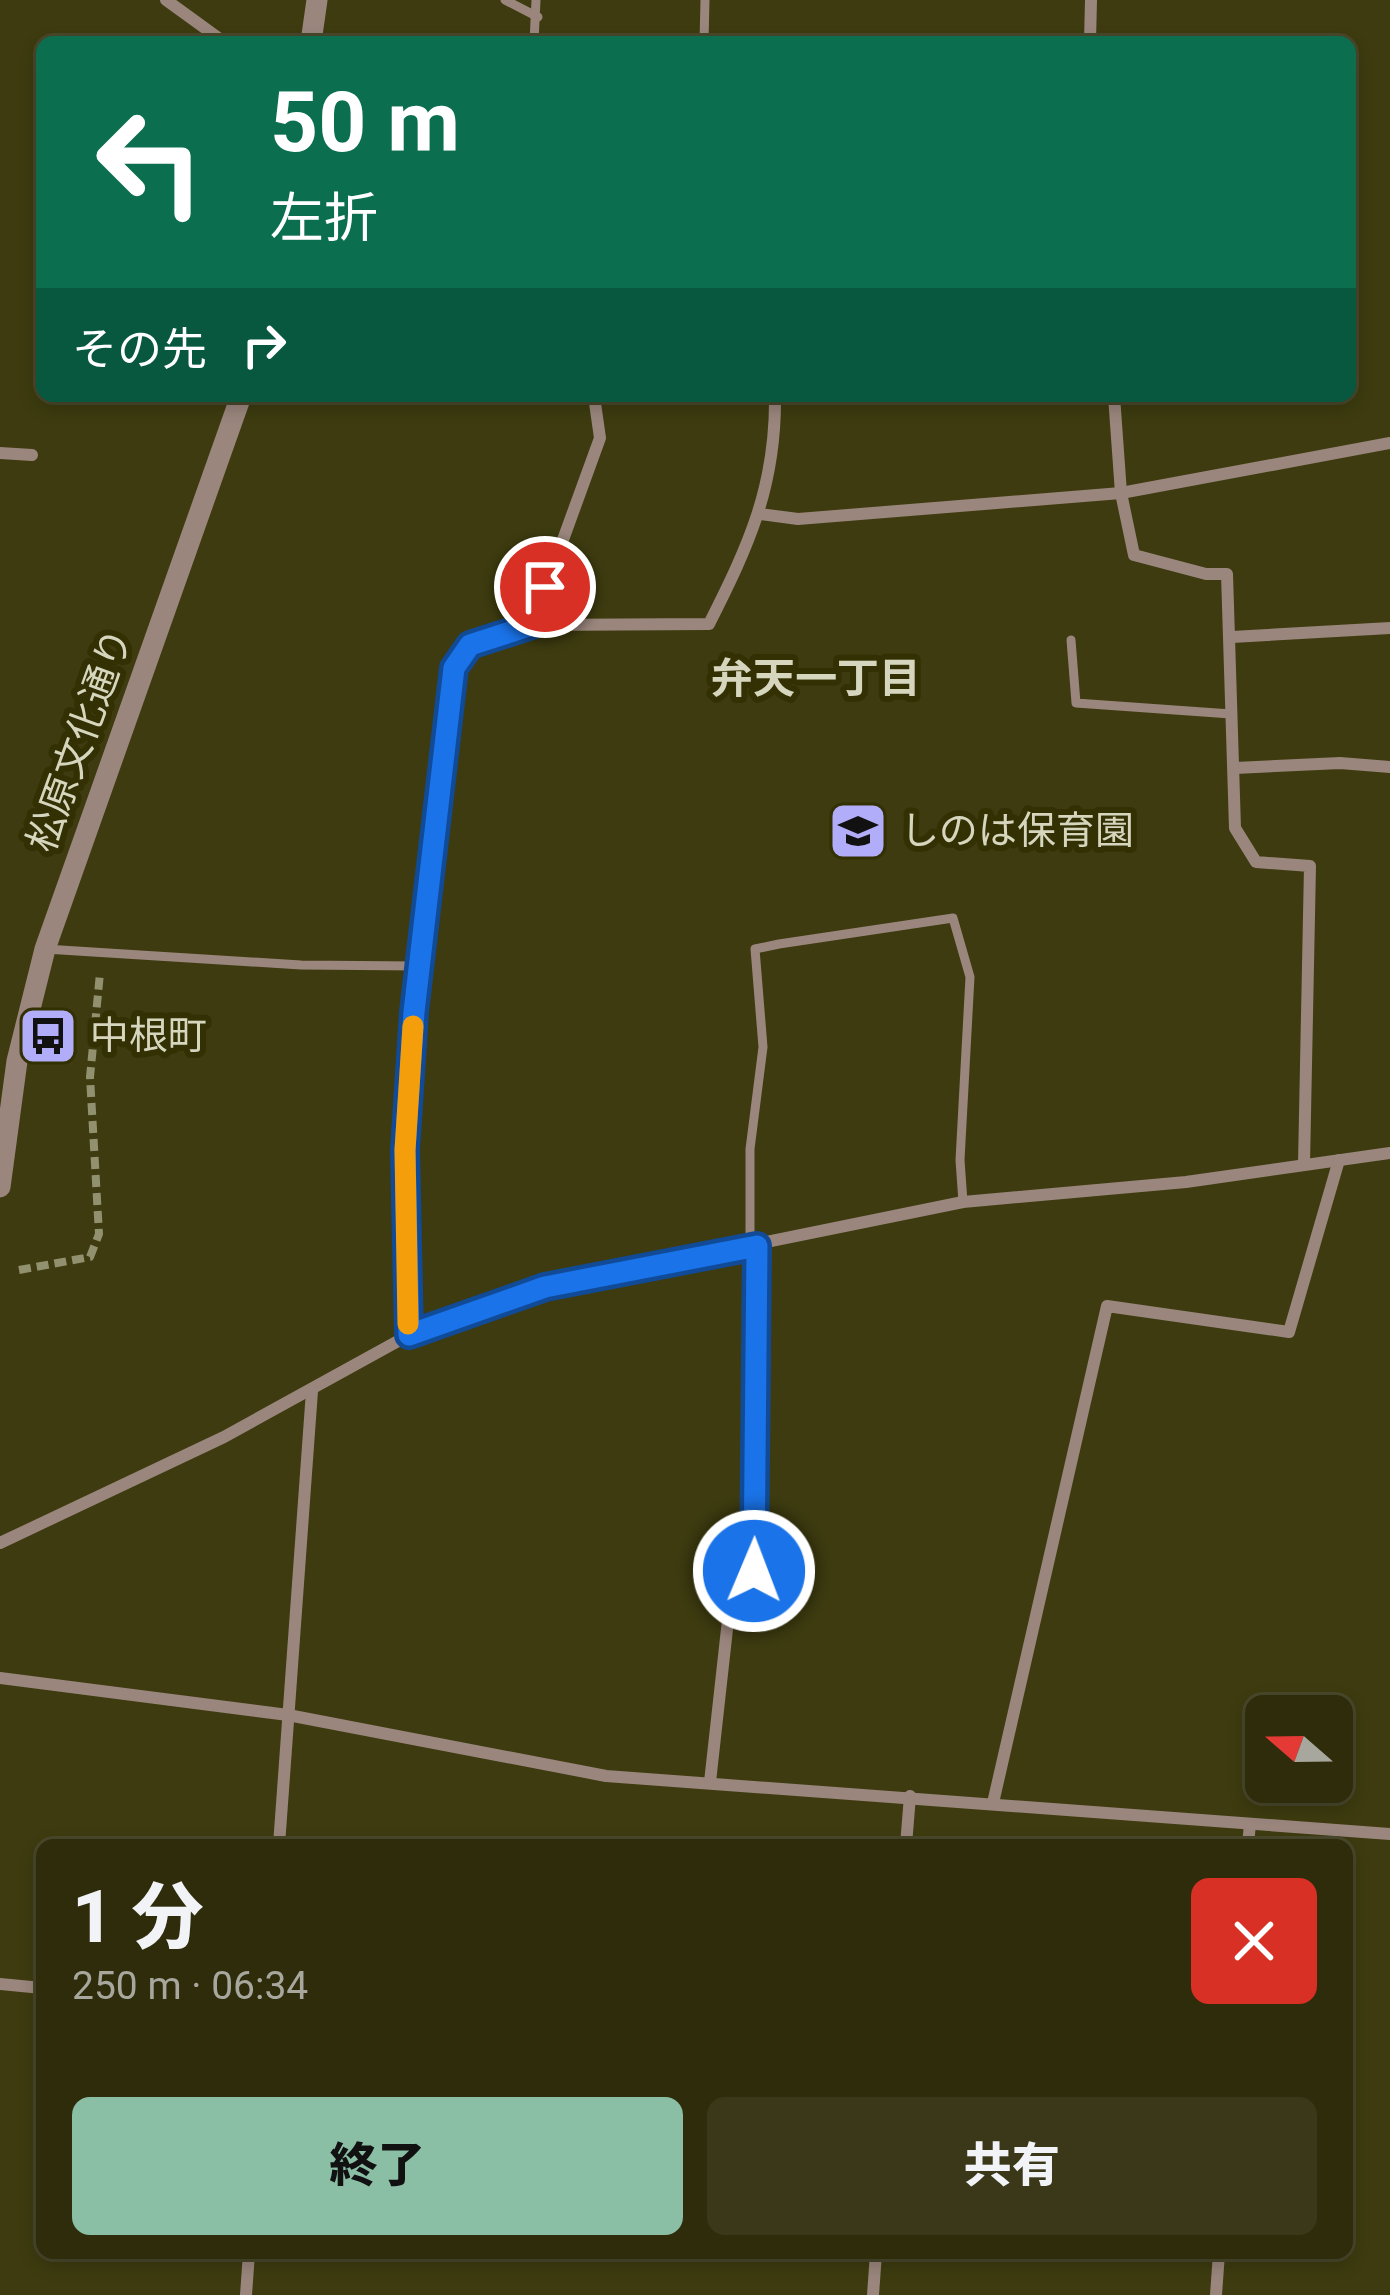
<!DOCTYPE html>
<html lang="ja">
<meta charset="utf-8">
<style>
:root{--surface:#2e2c0b;--page:#3a3819;--text:#f1f3f6;--muted:#a7a79d;--line:#49482c;--accent:#8abfa5}
body{margin:0;font-family:Roboto,"Noto Sans JP",sans-serif;background:var(--page);color:var(--text);height:100vh;display:flex;flex-direction:column;font-size:45px;white-space:nowrap}
*{box-sizing:border-box;margin:0}
p{font-size:39px;color:var(--muted)}
.icon{flex:none;width:66px;height:66px;fill:none;stroke:currentColor;stroke-width:2;stroke-linecap:round;stroke-linejoin:round}
.map{position:relative;flex:1;overflow:hidden}
.sheet{position:absolute;left:36px;top:1839px;width:1317px;height:420px;display:flex;flex-direction:column;background:var(--surface);border-radius:18px;box-shadow:0 6px 18px #0003,0 0 0 3px var(--line)}
.sheet>*{flex:none}
.guide{position:absolute;left:36px;top:36px;width:1320px;height:366px;border-radius:18px;box-shadow:0 6px 18px #0003,0 0 0 3px var(--line);background:#0b6e4f;color:#fff;overflow:hidden}
.needle{width:78px;rotate:290deg}
.fabs{position:absolute;left:1245px;top:1695px;display:grid;gap:24px}
.fabs a{display:grid;place-items:center;width:108px;height:108px;border-radius:18px;background:var(--surface);box-shadow:0 6px 18px #0003,0 0 0 3px var(--line);font-size:60px}
.pin{position:absolute;display:grid;place-items:center;width:102px;height:102px;color:#fff;margin:-51px;border:6px solid #fff;border-radius:50%;box-shadow:0 3px 12px #0007}
.me{position:absolute;width:132px;margin:-66px;rotate:1deg;stroke-linejoin:round;filter:drop-shadow(0 0 9px #0008)}
.turn{display:flex;align-items:center;gap:42px;height:252px;padding:0 36px;font-size:54px}
.turn .icon{width:156px;height:156px;stroke-width:2.5}
.turn b{display:block;font-size:84px;line-height:102px}
.then{display:flex;align-items:center;height:114px;padding:0 36px;background:#0003;gap:24px;font-size:45px}
.round{display:grid;place-items:center;flex:none;width:126px;height:126px;border-radius:18px;background:var(--page)}
.head{display:flex;align-items:center;justify-content:space-between;height:204px;padding:0 36px}
h1{font-size:72px;font-weight:800;line-height:90px}
.button{display:flex;gap:24px;margin-top:auto;padding:24px 36px}
.button a{flex:1;height:138px;border-radius:18px;background:var(--accent);color:#111;font-size:48px;font-weight:800;line-height:138px;text-align:center}
.button a+a{background:var(--page);color:var(--text)}
.map>svg:first-child{display:block}
.lines{fill:none;stroke-linecap:round;stroke-linejoin:round}
.path{stroke:#91906f;stroke-width:8;stroke-dasharray:12 6;stroke-linecap:butt}
.service{stroke:#9a867d;stroke-width:9}
.minor{stroke:#9a867d;stroke-width:12}
.tertiary{stroke:#9a867d;stroke-width:21}
.route-casing{stroke:#114b97;stroke-width:30}
.route{stroke:#1a73e8;stroke-width:21}
.slow{stroke:#f59e0b;stroke-width:21}
.labels{text-anchor:middle;dominant-baseline:central;stroke-width:12;stroke-linejoin:round;paint-order:stroke}
.street-label{font-size:39px;fill:#d6d6bf;stroke:#333103}
.poi-label{font-size:39px;fill:#d6d6bf;stroke:#333103;text-anchor:start}
.neighbourhood-label{font-size:42px;font-weight:bold;fill:#d6d6bf;stroke:#333103}
</style>
<div class="map">
<svg width="1390" height="2295" viewBox="0 0 1390 2295">
<rect width="100%" height="100%" fill="#3d3b0f"/>
<g class="lines">
<path class="path" d="M19 1270 90 1257 99 1234 90 1077 100 973"/>
<g class="service">
<path d="M505 0 538 17"/>
<path d="M534 42 536 0"/>
<path d="M704 42 705 0"/>
<path d="M1071 640 1076 703 1231 714"/>
<path d="M45 949 301 965 417 966"/>
<path d="M750 1247V1149L763 1047 755 949 779 944 953 918 970 977 960 1160 963 1202"/>
</g>
<g class="minor">
<path d="M166 0 224 42"/>
<path d="M1090 42 1091 0"/>
<path d="M1114 396 1121 493 1134 555 1206 574H1227L1235 828 1256 862 1310 866 1304 1164"/>
<path d="M0 453 32 455"/>
<path d="M760 514 798 519 1121 493 1390 443"/>
<path d="M532 625 600 438 594 396"/>
<path d="M1232 637 1390 628"/>
<path d="M1235 768 1340 763 1390 767"/>
<path d="M409 1335 405 1150 417 966 454 668C474 639 497 631 532 625L709 624C749 545 776 486 775 396"/>
<path d="M0 1543 224 1437 409 1335 545 1287 963 1202 1186 1182 1390 1153"/>
<path d="M0 1678 288 1715 606 1776 1390 1834"/>
<path d="M710 1782 732 1584 755 1571 757 1246"/>
<path d="M993 1803 1107 1306 1289 1332 1339 1160"/>
<path d="M279 1845 312 1391"/>
<path d="M906 1845 910 1796"/>
<path d="M1248 1845 1250 1824"/>
<path d="M0 1984 42 1988"/>
<path d="M246 2295 249 2253"/>
<path d="M873 2295 876 2253"/>
<path d="M1216 2295 1219 2253"/>
</g>
<g class="tertiary">
<path d="M311 42 317 0"/>
<path d="M0 1187 17 1061 45 949 241 396"/>
</g>
</g>
<g class="lines">
<defs>
<path id="route" d="M545 587 532 625 470 645 454 668 414 1012 405 1150 409 1335 545 1287 757 1246 754 1571"/>
</defs>
<use href="#route" class="route-casing"/>
<use href="#route" class="route"/>
<path class="slow" d="M408 1324 405 1150 413 1026"/>
</g>
<defs>
<symbol id="school-square" viewBox="-11 -11 22 22"><rect x="-9" y="-9" width="18" height="18" rx="4" fill="#b2adf9" stroke="#333103"/><path d="M0-5L7-2L0 1L-7-2ZM-4 1L0 2.5L4 1V4Q0 6-4 4Z" fill="#111"/></symbol>
<symbol id="bus-square" viewBox="-11 -11 22 22"><rect x="-9" y="-9" width="18" height="18" rx="4" fill="#b2adf9" stroke="#333103"/><path d="M-5-6H5V4H4V6H2V4H-2V6H-4V4H-5ZM-3.5-4V0h7V-4ZM-3.5 1.2v1.5H-2V1.2ZM2 1.2v1.5H3.5V1.2Z" fill="#111"/></symbol>
</defs>
<g fill-rule="evenodd">
<use href="#school-square" x="825" y="798" width="66" height="66"/>
<use href="#bus-square" x="15" y="1003" width="66" height="66"/>
</g>
<g class="labels">
<g class="street-label">
<text transform="translate(80 740) rotate(-70)">松原文化通り</text>
</g>
<g class="poi-label">
<text x="900" y="831">しのは保育園</text>
<text x="90" y="1036">中根町</text>
</g>
<g class="neighbourhood-label">
<text x="816" y="678">弁天一丁目</text>
</g>
</g>
</svg>
<div class="fabs">
<a><svg class="needle" viewBox="-14 -14 28 28"><path d="M0-13l5 13h-10z" fill="#e53935"/><path d="M0 13l5-13h-10z" fill="#a7a79d"/></svg></a>
</div>
<div class="pin" style="left:545px;top:587px;background:#d93025"><svg class="icon" aria-label="arrive" viewBox="0 0 24 24"><path d="M6 21V4h12l-3 4 3 4H6"/></svg></div>
<svg class="me" style="left:754px;top:1571px" viewBox="-20 -20 40 40"><circle r="17" fill="#1a73e8" stroke="#fff" stroke-width="3"/><path d="M0-11L8 9 0 5-8 9z" fill="#fff"/></svg>
<div class="guide">
<div class="turn"><svg class="icon" aria-label="left" viewBox="0 0 24 24"><path d="M17 20v-9H6M10 6l-5 5 5 5"/></svg><div><b>50 m</b>左折</div></div>
<div class="then">その先<svg class="icon" aria-label="right" viewBox="0 0 24 24"><path d="M7 20v-9h11M14 6l5 5-5 5"/></svg></div>
</div>
<section class="sheet">
<div class="head"><div><h1>1 分</h1><p>250 m · 06:34</p></div><a class="round" style="background:#d93025;color:#fff"><svg class="icon" aria-label="close" viewBox="0 0 24 24"><path d="M6 6l12 12M18 6L6 18"/></svg></a></div>
<div class="button"><a>終了</a><a>共有</a></div>
</section>
</div>
